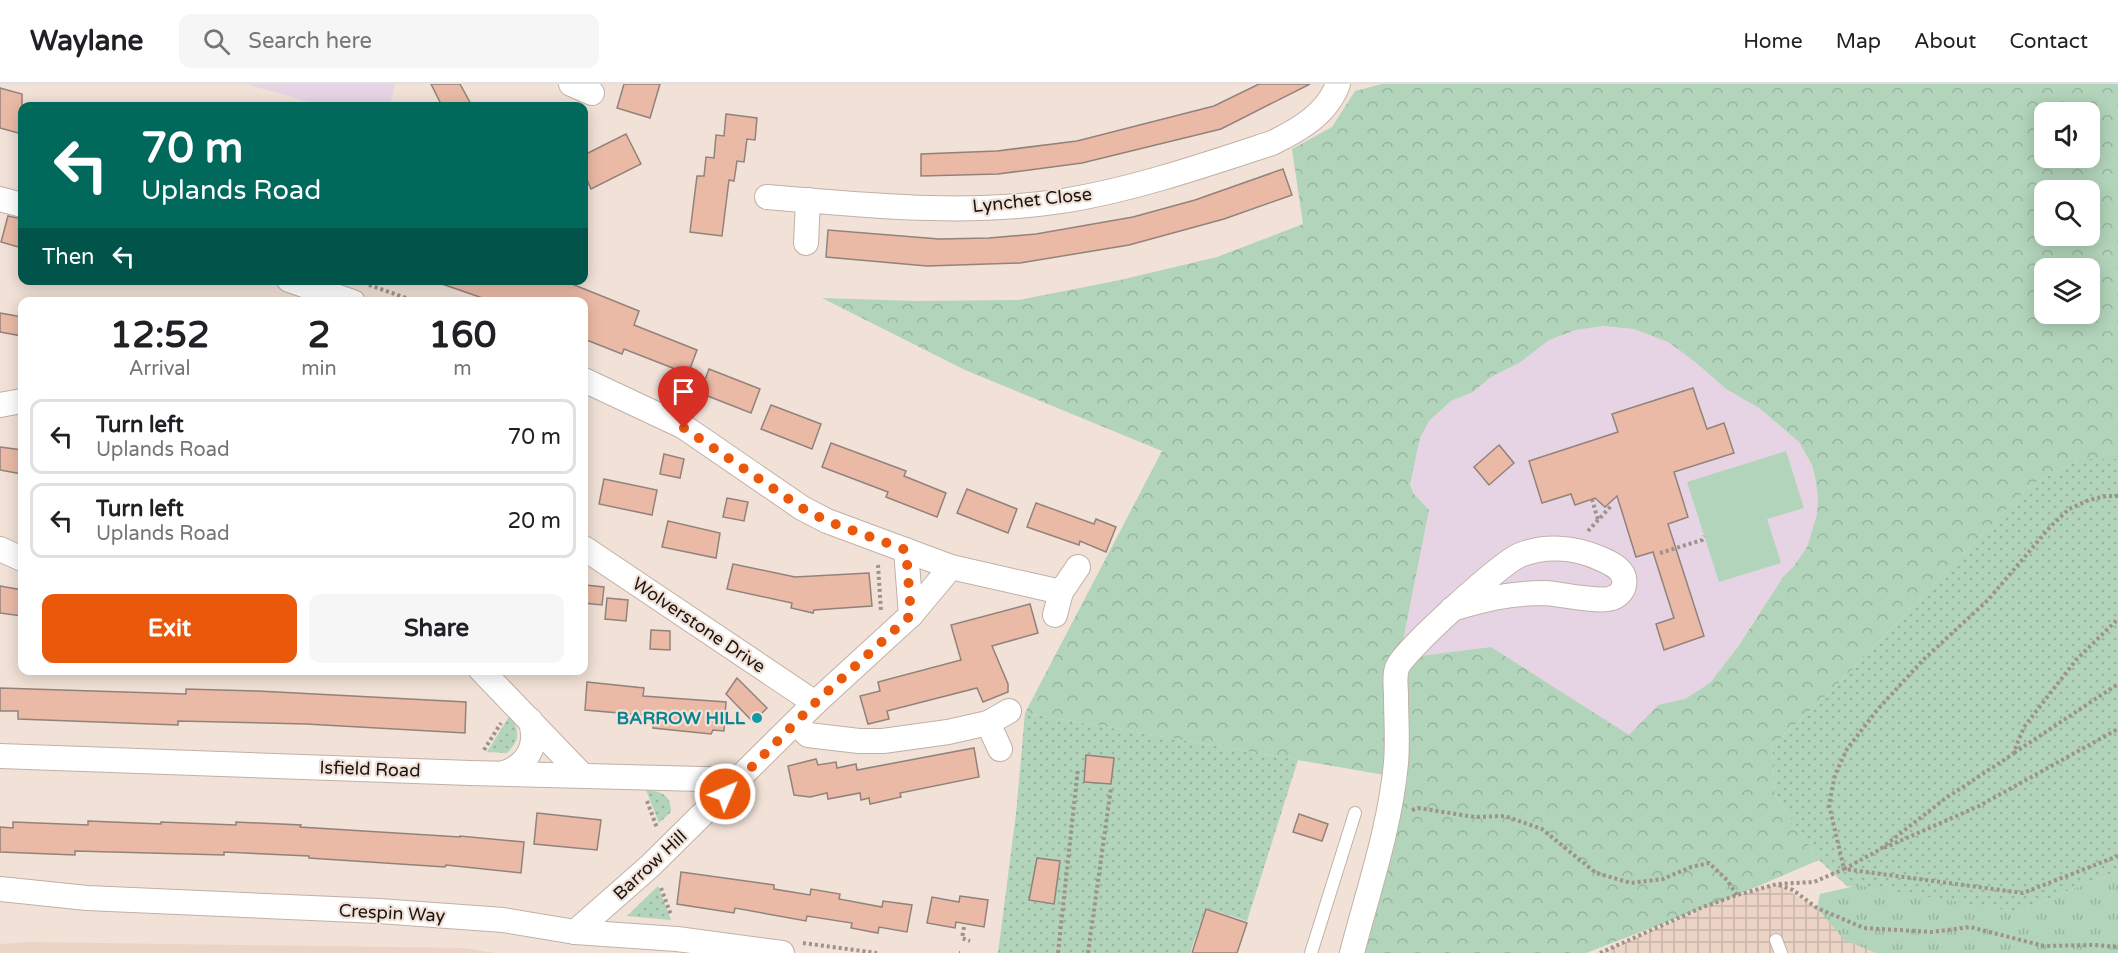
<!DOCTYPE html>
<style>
:root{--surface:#fff;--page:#f6f6f6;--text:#202124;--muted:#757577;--line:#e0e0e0;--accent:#ea580c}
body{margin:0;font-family:"Varela Round",sans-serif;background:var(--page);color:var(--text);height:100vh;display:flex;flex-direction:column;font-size:22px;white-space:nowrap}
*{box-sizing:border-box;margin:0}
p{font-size:20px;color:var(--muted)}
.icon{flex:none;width:33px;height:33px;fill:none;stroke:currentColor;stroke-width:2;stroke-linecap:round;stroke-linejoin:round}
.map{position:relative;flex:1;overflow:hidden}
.panel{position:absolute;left:18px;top:213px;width:570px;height:378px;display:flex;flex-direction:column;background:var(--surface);border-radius:12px;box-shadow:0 3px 15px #0003}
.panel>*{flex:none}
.guide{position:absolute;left:18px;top:18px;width:570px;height:183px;border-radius:12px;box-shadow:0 3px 15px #0003;background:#00695c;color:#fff;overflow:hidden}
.fabs{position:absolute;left:2034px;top:18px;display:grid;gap:12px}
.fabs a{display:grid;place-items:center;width:66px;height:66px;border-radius:12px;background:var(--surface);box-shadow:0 3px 15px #0003;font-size:30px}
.pin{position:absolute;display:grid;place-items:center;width:51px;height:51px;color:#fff;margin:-62px -26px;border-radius:50% 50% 50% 0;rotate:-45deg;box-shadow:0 0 6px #0007}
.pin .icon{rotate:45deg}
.me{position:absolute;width:66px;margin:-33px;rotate:45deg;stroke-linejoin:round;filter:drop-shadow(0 0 4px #0008)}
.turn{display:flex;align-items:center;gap:21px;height:126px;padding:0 24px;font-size:27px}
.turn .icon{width:78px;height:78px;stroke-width:2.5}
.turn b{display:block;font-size:42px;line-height:51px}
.then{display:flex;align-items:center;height:57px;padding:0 24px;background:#0003;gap:12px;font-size:22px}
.eta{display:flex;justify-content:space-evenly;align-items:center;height:102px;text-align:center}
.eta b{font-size:36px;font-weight:700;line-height:42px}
.button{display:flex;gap:12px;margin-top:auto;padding:12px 24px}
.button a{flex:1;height:69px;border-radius:12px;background:var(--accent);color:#fff;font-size:24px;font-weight:700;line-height:69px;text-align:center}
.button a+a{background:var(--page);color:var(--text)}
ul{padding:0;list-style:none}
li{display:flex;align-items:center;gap:18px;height:75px;margin:0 12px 9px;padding:0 12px;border:3px solid var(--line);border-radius:12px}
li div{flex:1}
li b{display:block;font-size:22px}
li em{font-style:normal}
header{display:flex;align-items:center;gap:36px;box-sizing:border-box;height:84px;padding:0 30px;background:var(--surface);border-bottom:2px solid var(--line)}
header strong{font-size:28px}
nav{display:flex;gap:33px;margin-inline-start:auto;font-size:21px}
.search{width:420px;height:54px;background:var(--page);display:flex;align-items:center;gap:15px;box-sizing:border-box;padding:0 21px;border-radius:12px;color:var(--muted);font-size:22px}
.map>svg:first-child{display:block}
.industrial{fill:url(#industrial-grid)}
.education{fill:#e6d4e5}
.built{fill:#ebd4c5}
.grass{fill:url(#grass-dots)}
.forest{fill:url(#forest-crowns);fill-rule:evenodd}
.park{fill:url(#park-tufts)}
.pitch{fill:#b2d4ba}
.building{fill:#eabaa6;stroke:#92827c;stroke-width:1.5}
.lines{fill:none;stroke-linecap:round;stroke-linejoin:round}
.lane-casing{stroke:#c0b1a7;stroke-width:14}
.street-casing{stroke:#c0b1a7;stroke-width:26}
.path{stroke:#9e928a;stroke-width:4;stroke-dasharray:3 3;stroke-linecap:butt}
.lane{stroke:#fff;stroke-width:12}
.street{stroke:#fff;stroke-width:24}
.route{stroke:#ea580c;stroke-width:10;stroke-dasharray:0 18}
.culture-dot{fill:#0f9aa8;stroke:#f1e1d7;stroke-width:2}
.labels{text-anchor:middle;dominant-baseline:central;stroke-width:4.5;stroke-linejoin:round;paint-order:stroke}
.street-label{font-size:18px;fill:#1b1512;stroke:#f1e1d7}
.culture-label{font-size:18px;font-weight:bold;fill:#0d838f;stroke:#f1e1d7;text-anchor:end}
</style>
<header>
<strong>Waylane</strong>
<div class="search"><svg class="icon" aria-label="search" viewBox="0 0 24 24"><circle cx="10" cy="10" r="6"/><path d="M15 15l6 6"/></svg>Search here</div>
<nav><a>Home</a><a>Map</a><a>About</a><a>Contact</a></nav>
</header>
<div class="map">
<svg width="2118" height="869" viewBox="0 0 2118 869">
<defs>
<pattern id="industrial-grid" width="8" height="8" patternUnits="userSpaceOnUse" patternTransform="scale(1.5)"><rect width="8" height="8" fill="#ebd4c5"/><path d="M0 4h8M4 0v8" fill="none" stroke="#c9b5a8"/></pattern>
<pattern id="grass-dots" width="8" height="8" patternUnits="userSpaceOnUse" patternTransform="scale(1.5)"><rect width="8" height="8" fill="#b2d4ba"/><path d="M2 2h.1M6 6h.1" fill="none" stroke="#98b59f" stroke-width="1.8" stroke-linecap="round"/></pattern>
<pattern id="forest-crowns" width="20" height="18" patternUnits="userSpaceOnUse" patternTransform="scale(1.5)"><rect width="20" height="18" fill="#b2d4ba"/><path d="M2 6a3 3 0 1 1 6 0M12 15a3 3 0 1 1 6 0" fill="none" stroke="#98b59f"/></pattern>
<pattern id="park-tufts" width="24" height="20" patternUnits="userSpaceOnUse" patternTransform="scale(1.5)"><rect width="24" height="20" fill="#b2d4ba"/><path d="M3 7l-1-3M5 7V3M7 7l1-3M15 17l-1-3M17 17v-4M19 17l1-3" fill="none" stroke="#98b59f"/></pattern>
</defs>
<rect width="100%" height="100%" fill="#f1e1d7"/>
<path class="industrial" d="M1777 800 1817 824 1845 856 1882 869H1601L1725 815Z"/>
<g class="education">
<path d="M246 0H395L390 22H324Z"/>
<path d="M1603 242 1634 245 1668 258 1694 277 1726 305 1759 324 1799 358 1812 381 1818 413 1817 430 1807 463 1794 482 1783 493 1726 580 1710 599 1685 615 1658 621 1629 652 1491 563 1412 573 1401 567 1429 426 1413 409 1410 400 1420 354 1429 337 1451 317 1473 308 1491 293 1519 279 1549 256 1576 246Z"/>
</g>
<path class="built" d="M30 858 462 864 495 869H0V860Z"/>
<g class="grass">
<path d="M2080 375H2118V787L2016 828 1847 802 1819 776 1775 711 1772 662 1835 603 2029 402Z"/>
<path d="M1025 629 1298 676 1247 837 1206 824 1190 869H998L1016 730Z"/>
<path d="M510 631C520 647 520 656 507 669L487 668Z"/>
<path d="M646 706C661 707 671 711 671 728L659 739Z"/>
<path d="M658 802 671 836 627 832Z"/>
</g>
<path class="forest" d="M1382 0H2118V375H2080L2029 402 1835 603 1772 662 1775 711 1819 776 1737 811 1586 869H1360L1408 695 1025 629 1162 367 965 286 822 214 916 217 1019 216 1120 196 1217 173 1303 140 1292 65 1332 43 1355 7ZM2044 28H2090V74H2044ZM2044 106H2090V152H2044ZM2044 184H2090V230H2044ZM1603 242 1634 245 1668 258 1694 277 1726 305 1759 324 1799 358 1812 381 1815 393 1818 413 1817 430 1807 463 1794 482 1783 493 1737 564 1710 599 1685 615 1658 621 1629 651 1491 563 1412 573 1401 567 1429 426 1413 409 1410 400 1420 354 1429 337 1451 317 1473 308 1491 293 1519 279 1549 256 1576 246Z"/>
<path class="park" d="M2118 787V869H1876L1844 856 1817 824 1820 810 1859 801 2016 828Z"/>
<path class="pitch" d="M1786 367 1804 424 1767 435 1781 479 1719 498 1687 398Z"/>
<g class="building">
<path d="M431 0H460L472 22H442Z"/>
<path d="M624 0H660L650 34 617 24Z"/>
<path d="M1259 0H1310L1221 45 1082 79 998 90 921 92V70L997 67 1077 57 1214 22Z"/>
<path d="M0 4 22 10V50L0 44Z"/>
<path d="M726 30 757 34 755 56 747 55 744 78 737 77 734 97 729 96 722 152 690 148 697 92H704L706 73 714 74 716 51 724 52Z"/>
<path d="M626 50 641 80 591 105 584 89V71Z"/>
<path d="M1283 85 1292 111 1224 135 1129 161 1020 179 927 182 826 173 828 146 939 155 989 154 1036 150 1133 133 1195 116Z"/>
<path d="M8 132 22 135V164L1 158Z"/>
<path d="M443 196H562L639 227 634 241 697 266 688 290 624 265 622 270 584 255V218H494L442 200Z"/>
<path d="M0 229 22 233V252L0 248Z"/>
<path d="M709 285 760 305 751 329 700 309Z"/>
<path d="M1693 304 1707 345 1724 339 1734 369 1674 388 1688 433 1668 440 1704 552 1664 566 1656 540 1674 534 1653 468 1636 473 1617 412 1605 423 1595 414 1575 421 1571 410 1542 419 1529 377 1618 348 1612 330Z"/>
<path d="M771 321 821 340 812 365 761 345Z"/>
<path d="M831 359 906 387 904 392 946 409 937 433 886 413 888 408 822 383Z"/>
<path d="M1499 361 1514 379 1489 401 1474 383Z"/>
<path d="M0 363 22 366V390L0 386Z"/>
<path d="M664 370 684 375 680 394 660 390Z"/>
<path d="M604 395 657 406 652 431 599 420Z"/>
<path d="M967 405 1017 425 1008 449 957 429Z"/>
<path d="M727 414 748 418 744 437 723 433Z"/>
<path d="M1036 419 1094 440 1096 435 1116 443 1106 468 1080 457 1079 461 1027 443Z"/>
<path d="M668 437 720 449 716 474 662 463Z"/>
<path d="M733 480 795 493 869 489 872 522 814 526 813 529 791 524 792 519 727 505Z"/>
<path d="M585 501 604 503 602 521 584 519Z"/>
<path d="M0 502 22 506V532L0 529Z"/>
<path d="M607 514 628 516 626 537 605 535Z"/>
<path d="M1030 520 1038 549 992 562 1008 600V608L983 618 977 604 887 627 889 635 868 640 860 612 880 607 878 598 961 576 951 541Z"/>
<path d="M651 546 670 547V566L650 565Z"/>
<path d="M737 594 767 624 753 638 726 610Z"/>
<path d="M587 598 644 604 643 612 726 618 724 647 713 646 711 650 653 644 654 632 585 626Z"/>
<path d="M0 604 186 610V605L258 607 466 618 465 649 306 640 178 637V641L18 635V627H0Z"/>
<path d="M974 664 979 693 900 709 901 713 870 720 869 714 861 716 860 709 828 715 827 709 810 713 794 711 788 682 816 675 818 681 836 678 837 684 856 680 857 686Z"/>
<path d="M1086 671 1114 674 1111 700 1084 698Z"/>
<path d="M537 729 601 736 597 766 534 760Z"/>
<path d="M1299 730 1328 740 1322 757 1293 748Z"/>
<path d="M88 737 161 740V738L236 741V738L301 741 300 743 460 753V752L524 758 521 789 446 781 445 783 309 774V772L224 768V771L75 767V771L0 768V743L13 744V738L88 741Z"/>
<path d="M1037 774 1060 777 1054 820 1029 816Z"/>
<path d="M681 788 774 801V805L810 811 811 805 840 810 839 815 882 823 883 817 912 821 907 848 879 843 878 849 851 844 852 839 807 832 806 837 735 824 734 829 677 820Z"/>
<path d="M960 812 988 816 984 843 956 838 955 844 927 839 932 813 959 818Z"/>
<path d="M1206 825 1247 839 1237 869H1192Z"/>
</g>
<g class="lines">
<defs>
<g id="lane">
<path d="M1776 856 1781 869"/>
<path d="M1311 869 1355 729"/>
</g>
<g id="street">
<path d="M571 0 592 9"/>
<path d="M767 113C865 121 964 132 1062 117 1132 106 1205 81 1272 59 1299 46 1327 30 1338 0"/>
<path d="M0 115 22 121"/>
<path d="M806 159 808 116"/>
<path d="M289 196 353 218"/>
<path d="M584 296 684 343 802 424 827 437 951 483 1061 508"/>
<path d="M0 321 22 317"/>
<path d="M584 464 815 619"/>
<path d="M0 465 22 475"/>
<path d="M906 466 911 531"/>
<path d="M1055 531 1061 508 1078 483"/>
<path d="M481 586 583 692"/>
<path d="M796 639 808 651 859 657H883L948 648 988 639 1009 627"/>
<path d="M988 639 1000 665"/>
<path d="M0 672 470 689 740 696"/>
<path d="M504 689C528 681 539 660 530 636"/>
<path d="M0 805 87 814 379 827 503 836 575 848 677 855 782 869"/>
<path d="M575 848 650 782 815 619 911 531 951 483"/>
<path d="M1352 869C1368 807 1390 744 1396 679 1398 657 1396 634 1396 611 1396 603 1394 593 1397 584 1402 568 1502 478 1520 471 1545 461 1574 463 1599 474 1611 479 1627 486 1624 501 1623 507 1618 512 1612 514 1600 519 1561 510 1545 509 1510 509 1485 515 1452 525"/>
</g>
</defs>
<use href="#lane" class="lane-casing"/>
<use href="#street" class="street-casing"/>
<g class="path">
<path d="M369 201 418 218"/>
<path d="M2118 412H2106L2089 416 2069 425 2050 443 1988 516 1923 576 1878 625 1847 665 1835 691 1829 721 1844 785 1879 766 1946 714 2013 670 2024 643 2076 576 2118 535"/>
<path d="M1592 415 1598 436"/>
<path d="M1588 447 1612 421"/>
<path d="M1660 469 1702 456 1704 452"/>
<path d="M878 481 881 527"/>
<path d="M484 666 501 639"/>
<path d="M2014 669 2118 600"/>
<path d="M647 717 657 744"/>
<path d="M1412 726 1418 724 1475 733 1505 732 1542 745 1596 789 1631 799 1663 795 1691 783 1709 779 1727 796 1737 811"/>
<path d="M1884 764 1979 722 2118 645"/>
<path d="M1779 801 1793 806 1817 824 1864 844 1932 848 1970 843 2044 862 2094 861 2118 863"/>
<path d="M661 804 671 831"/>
<path d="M964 843 962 854 970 857"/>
<path d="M803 859 877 869"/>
<path d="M959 869H960"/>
<path d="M1058 869 1078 684"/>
<path d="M1088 869 1111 704"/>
<path d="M1600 869 1703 823 1737 811 1777 800 1814 798 1844 785 2023 809 2118 772"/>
</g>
<use href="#lane" class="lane"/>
<use href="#street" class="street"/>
</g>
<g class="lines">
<path class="route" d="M684 344 802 424 827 437 906 466 911 531 815 619 725 710"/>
</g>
<circle class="culture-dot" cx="757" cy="634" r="6"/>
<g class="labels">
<g class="street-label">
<text transform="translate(1032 116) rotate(-6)">Lynchet Close</text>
<text transform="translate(699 541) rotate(34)">Wolverstone Drive</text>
<text transform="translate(370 685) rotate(2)">Isfield Road</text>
<text transform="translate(650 781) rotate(-43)">Barrow Hill</text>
<text transform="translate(392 829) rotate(3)">Crespin Way</text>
</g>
<g class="culture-label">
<text x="745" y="634">BARROW HILL</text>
</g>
</g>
</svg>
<div class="fabs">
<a><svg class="icon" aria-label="sound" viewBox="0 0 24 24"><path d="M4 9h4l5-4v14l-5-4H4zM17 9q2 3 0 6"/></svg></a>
<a><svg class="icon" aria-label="search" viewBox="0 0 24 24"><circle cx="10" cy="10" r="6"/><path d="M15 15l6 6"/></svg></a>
<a><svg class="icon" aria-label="layers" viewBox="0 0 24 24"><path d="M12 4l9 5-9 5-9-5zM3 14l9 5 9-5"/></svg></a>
</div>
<div class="pin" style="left:684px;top:344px;background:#d93025"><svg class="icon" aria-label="arrive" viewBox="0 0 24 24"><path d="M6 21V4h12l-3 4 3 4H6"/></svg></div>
<svg class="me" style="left:725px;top:710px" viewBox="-20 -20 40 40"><circle r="17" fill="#ea580c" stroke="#fff" stroke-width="3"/><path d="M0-11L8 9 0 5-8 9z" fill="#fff"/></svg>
<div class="guide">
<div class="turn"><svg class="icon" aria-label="left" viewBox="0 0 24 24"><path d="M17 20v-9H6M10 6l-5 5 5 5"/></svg><div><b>70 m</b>Uplands Road</div></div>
<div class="then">Then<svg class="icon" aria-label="left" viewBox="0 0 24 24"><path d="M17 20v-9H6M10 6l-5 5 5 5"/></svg></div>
</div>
<section class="panel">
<div class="eta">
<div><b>12:52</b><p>Arrival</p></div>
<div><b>2</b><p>min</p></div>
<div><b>160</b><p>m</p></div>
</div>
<ul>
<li><svg class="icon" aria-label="left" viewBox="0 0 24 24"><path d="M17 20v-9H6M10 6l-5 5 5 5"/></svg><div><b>Turn left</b><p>Uplands Road</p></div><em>70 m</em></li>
<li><svg class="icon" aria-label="left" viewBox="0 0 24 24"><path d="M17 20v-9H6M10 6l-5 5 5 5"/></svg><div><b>Turn left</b><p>Uplands Road</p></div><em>20 m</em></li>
</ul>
<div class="button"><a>Exit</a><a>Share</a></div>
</section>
</div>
